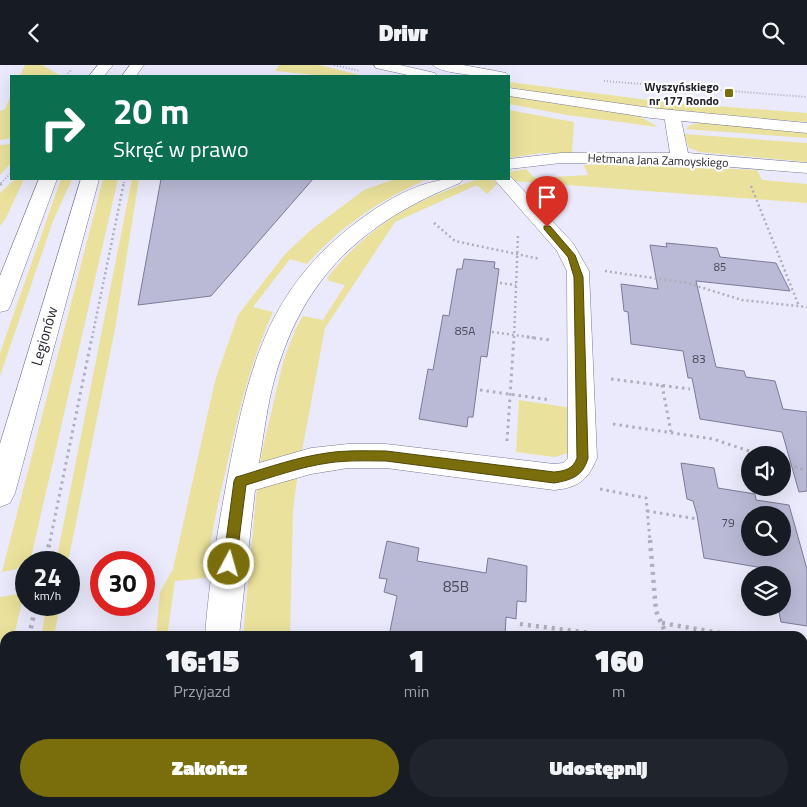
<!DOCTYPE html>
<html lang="pl">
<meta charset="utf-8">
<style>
:root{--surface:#171b24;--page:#20242c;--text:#f1f3f6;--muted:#9ea1a6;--accent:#7a6e0c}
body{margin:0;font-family:"Titillium Web",sans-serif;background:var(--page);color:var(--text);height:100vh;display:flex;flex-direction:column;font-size:19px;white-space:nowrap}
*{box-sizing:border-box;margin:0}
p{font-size:16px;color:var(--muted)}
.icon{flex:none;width:28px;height:28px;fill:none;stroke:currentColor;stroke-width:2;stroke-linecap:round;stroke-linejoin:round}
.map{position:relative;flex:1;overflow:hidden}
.side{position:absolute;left:0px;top:566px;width:808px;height:176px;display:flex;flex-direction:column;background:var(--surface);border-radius:15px 15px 0 0;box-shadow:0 5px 20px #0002}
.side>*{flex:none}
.hud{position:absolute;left:10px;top:10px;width:500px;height:105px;border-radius:0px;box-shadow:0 5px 20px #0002;background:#0b6e4f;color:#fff;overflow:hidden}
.tools{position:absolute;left:741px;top:381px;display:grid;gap:10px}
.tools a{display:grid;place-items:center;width:50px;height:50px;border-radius:50%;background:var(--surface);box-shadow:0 5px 20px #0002;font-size:25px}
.speed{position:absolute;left:15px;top:486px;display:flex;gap:10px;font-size:25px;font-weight:700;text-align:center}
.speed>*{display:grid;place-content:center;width:65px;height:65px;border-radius:50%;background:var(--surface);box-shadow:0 5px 20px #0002;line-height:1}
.speed small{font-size:12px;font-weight:400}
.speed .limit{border:8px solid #d22;background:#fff;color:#111}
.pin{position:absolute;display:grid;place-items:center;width:42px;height:42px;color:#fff;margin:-51px -21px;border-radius:50% 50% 50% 0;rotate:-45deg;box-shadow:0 0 5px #0007}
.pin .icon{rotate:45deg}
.me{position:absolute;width:55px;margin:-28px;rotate:6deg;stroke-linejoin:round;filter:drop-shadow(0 0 4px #0008)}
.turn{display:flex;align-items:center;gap:18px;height:105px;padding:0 20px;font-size:22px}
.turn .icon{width:65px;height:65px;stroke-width:2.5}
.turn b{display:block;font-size:35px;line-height:42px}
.eta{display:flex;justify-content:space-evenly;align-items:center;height:85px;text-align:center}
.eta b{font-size:30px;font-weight:800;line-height:35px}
.primary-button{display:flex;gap:10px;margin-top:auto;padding:10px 20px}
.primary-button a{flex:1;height:58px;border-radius:30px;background:var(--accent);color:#fff;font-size:20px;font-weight:800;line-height:58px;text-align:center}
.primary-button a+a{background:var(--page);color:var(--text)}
header{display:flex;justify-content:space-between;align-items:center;height:65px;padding:0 20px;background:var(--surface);font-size:22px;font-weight:800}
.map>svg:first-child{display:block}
.green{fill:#eae19c}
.building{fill:#babad6;stroke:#7c7b96;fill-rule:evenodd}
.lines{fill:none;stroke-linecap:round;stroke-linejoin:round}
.minor-casing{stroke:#7a7a94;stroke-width:1}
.major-casing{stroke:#7a7a94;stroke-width:1}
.highway-casing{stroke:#7a7a94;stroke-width:1}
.path-far3{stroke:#aeaebd;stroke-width:2;stroke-dasharray:1 2;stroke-linecap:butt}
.path-far2{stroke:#aeaebd;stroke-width:2.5;stroke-dasharray:2 3;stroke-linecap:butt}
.path-far1{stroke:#aeaebd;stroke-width:3;stroke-dasharray:2.5 4;stroke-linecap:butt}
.path{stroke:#aeaebd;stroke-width:4.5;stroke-dasharray:3 5;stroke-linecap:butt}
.minor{fill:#fff;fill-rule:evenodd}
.major{fill:#fff;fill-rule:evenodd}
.highway{fill:#fff;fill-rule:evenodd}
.route{fill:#7a6e0c;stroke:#4f4808}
.poi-dot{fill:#7a6e0c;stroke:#fff;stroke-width:2}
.labels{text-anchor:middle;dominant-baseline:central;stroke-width:4.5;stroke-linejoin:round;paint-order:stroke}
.far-number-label{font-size:11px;fill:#4a4a59}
.far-poi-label{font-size:12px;font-weight:bold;fill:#24242f;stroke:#fff;text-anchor:end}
.far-street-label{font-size:12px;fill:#24242f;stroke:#fff}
.number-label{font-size:12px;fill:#4a4a59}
.street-label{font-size:15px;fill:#24242f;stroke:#fff}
.near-number-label{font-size:15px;fill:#4a4a59}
</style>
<header><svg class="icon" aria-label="back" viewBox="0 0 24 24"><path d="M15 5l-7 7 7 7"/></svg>Drivr<svg class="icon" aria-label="search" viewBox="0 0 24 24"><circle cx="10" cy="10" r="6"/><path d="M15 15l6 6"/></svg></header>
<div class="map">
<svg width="807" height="742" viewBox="0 0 807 742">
<rect width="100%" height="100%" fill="#eaeafc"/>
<g class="green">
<path d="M25 0H42L61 11H20Z"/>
<path d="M279 0H319L364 11H326L275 6Z"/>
<path d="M509 17 664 37 807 48V57C707 49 608 40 509 22Z"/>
<path d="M11 30V73L0 75V46L5 44Z"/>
<path d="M509 31 639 51 658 62 567 50 509 39Z"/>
<path d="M509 45 574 57 572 88H541L509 93Z"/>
<path d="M700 58 807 67V73L686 64 690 60Z"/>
<path d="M684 69 807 78V97L700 87 689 83Z"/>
<path d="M11 79V98L0 110V80Z"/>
<path d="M620 99 757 105 762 115 807 119V138L514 116 509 111V107L526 104 535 113 588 110 584 100Z"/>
<path d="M15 114H24L6 153 0 161V128Z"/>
<path d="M61 114H72L53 156 0 311V288Z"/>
<path d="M103 114H118L30 497 26 498V502L2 507Z"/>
<path d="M132 114H139L115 264 68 497H56Z"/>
<path d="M395 114H428C381 134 341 161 307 199L290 194 253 242 273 247C251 296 238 347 227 400 218 437 210 474 206 513L175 516 167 571H156L160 527 173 504 215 316 238 250 285 189 312 164 364 125Z"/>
<path d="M478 114H493L497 119 487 129 477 120 395 157 325 263 298 407 293 445 290 571H243L256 432 262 387 283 297 296 263 303 251 323 255 345 220 329 216 327 213C369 160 415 135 478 114Z"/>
<path d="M519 335 572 343 568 388 555 392 516 387Z"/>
<path d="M24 528 14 571H5V611L0 633V532Z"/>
<path d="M47 540H60L54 571H41Z"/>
<path d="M57 738H182L181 742H117Z"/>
<rect x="230" y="738" width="56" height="4"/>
</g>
<g class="building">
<path d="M161 114H313L211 231 138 240Z"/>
<path d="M666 178 717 183 720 192 776 198 790 226 696 216 716 302 744 306 746 312 775 316 783 344 807 347V426L799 427 782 367 700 354 692 313H688L683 286 631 279 628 247 624 246 621 219 658 224 650 180 667 182Z"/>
<path d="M464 194 495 197 494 203 499 204 487 292 481 291 473 352H468L467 362 419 354 428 304 433 305 443 250 449 251 457 204H462Z"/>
<path d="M681 398 714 403 718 423 755 429 756 435 789 440 807 504V561L781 557 778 542H782V510H771L769 504 704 493 697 450 693 436 687 434ZM750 450H782V482H750Z"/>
<path d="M387 476 419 483 417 496 486 508 488 493 527 501 526 537 517 536 516 554 506 552 505 571H389L397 531 384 527 387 514 379 513Z"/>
</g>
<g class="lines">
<defs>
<g id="minor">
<path d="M672 45 678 47 680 50 688 88 807 98V108L680 98H561L509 104V94L561 88H670L664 50 666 47Z"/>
<path d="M509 110 573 178 589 206 597 393C588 415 578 423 554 425L386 403H348L311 409 255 425 239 571H205C209 517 218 463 228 410 250 295 270 216 372 146 399 128 430 112 463 114L460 118C364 157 304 210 275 312 267 340 264 369 259 398L311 383 348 379H386L554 399 563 398 568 393 567 206 557 186 494 114H509Z"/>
<path d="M183 738H225L224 742H182Z"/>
</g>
<g id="major">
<path d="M374 0H400L435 8 437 11H412L376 3Z"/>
<path d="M433 0H463L501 7 506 8 508 11C494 12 441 10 433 0Z"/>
<path d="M509 23 651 43 807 58V68L651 53 509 31Z"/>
</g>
<g id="highway">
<path d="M98 0H113L104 11H89Z"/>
<path d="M130 0H144L136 11H122Z"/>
<path d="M39 114H57L11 239 8 245 0 247V211Z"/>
<path d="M81 114H99L15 428 10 438 0 442V379Z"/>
</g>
</defs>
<use href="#minor" class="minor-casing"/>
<use href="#major" class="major-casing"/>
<use href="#highway" class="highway-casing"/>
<g class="path-far3">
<path d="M334 0 360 6"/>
<path d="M66 11 72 4"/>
<path d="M604 16 807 32"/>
<path d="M1 118 11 108"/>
<path d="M124 118 125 114"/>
</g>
<g class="path-far2">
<path d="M0 120 3 117"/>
<path d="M751 121 799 241"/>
<path d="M434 158 455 176 540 194"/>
<path d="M605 206 687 218 742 235 807 242"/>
<path d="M500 218 516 220"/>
<path d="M492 267 536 273"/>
<path d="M92 273 124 117"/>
<path d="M514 273 518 170"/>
</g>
<g class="path-far1">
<path d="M527 272 550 275"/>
<path d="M611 314 690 324"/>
<path d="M662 320 671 367"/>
<path d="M480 325 551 335"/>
<path d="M613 359 713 374 761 390"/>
<path d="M507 376 514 272"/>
<path d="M782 397 807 406"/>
<path d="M600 424 646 433 650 476"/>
<path d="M647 446 698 454"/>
<path d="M50 476 92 272"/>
</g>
<g class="path">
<path d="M650 475 656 546 667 571"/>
<path d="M45 498 50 475"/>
<path d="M662 558 737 571"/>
<path d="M520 559 613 571"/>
<path d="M29 571 36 540"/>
<path d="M0 700 5 678"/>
<path d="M746 738 749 742"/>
</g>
<use href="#minor" class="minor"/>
<use href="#major" class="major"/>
<use href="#highway" class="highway"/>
</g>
<path class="route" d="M544 161H550L575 190 583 212 588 393C583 411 572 415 554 418L386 396C367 396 347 395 328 398 300 402 273 412 246 420L236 499 234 504 229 506 225 504 223 499 234 416 236 412 240 411C269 402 298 392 327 388 346 385 367 386 386 386L554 407C565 406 573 404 577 393L574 212 568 192 544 164Z"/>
<rect class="poi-dot" x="724" y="23" width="10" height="10" rx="2.5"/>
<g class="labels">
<g class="far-number-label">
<text x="720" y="202">85</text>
</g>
<g class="far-poi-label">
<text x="719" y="21">Wyszyńskiego<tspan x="719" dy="14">nr 177 Rondo</tspan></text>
</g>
<g class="far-street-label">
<text transform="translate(658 95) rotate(2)">Hetmana Jana Zamoyskiego</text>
</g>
<g class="number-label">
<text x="465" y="265">85A</text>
<text x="699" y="293">83</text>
<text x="728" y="457">79</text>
</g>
<g class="street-label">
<text transform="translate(44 271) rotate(-74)">Legionów</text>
</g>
<g class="near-number-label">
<text x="456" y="521">85B</text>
</g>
</g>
</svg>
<div class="tools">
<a><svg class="icon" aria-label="sound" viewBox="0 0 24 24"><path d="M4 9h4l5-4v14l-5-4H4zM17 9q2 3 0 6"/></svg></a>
<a><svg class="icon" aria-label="search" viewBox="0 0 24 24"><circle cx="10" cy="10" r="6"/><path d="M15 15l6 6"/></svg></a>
<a><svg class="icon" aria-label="layers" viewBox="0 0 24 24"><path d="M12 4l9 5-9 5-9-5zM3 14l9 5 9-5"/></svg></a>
</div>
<div class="speed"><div>24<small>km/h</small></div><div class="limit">30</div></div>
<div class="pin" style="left:547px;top:162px;background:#d93025"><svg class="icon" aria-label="arrive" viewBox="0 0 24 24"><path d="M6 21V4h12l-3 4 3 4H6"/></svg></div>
<svg class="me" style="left:229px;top:499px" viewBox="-20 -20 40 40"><circle r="17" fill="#7a6e0c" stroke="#fff" stroke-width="3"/><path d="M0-11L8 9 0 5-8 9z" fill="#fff"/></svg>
<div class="hud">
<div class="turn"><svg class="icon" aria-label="right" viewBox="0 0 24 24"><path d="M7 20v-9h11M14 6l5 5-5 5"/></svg><div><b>20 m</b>Skręć w prawo</div></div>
</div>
<section class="side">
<div class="eta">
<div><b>16:15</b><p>Przyjazd</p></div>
<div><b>1</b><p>min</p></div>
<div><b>160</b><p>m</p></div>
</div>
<div class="primary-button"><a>Zakończ</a><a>Udostępnij</a></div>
</section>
</div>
